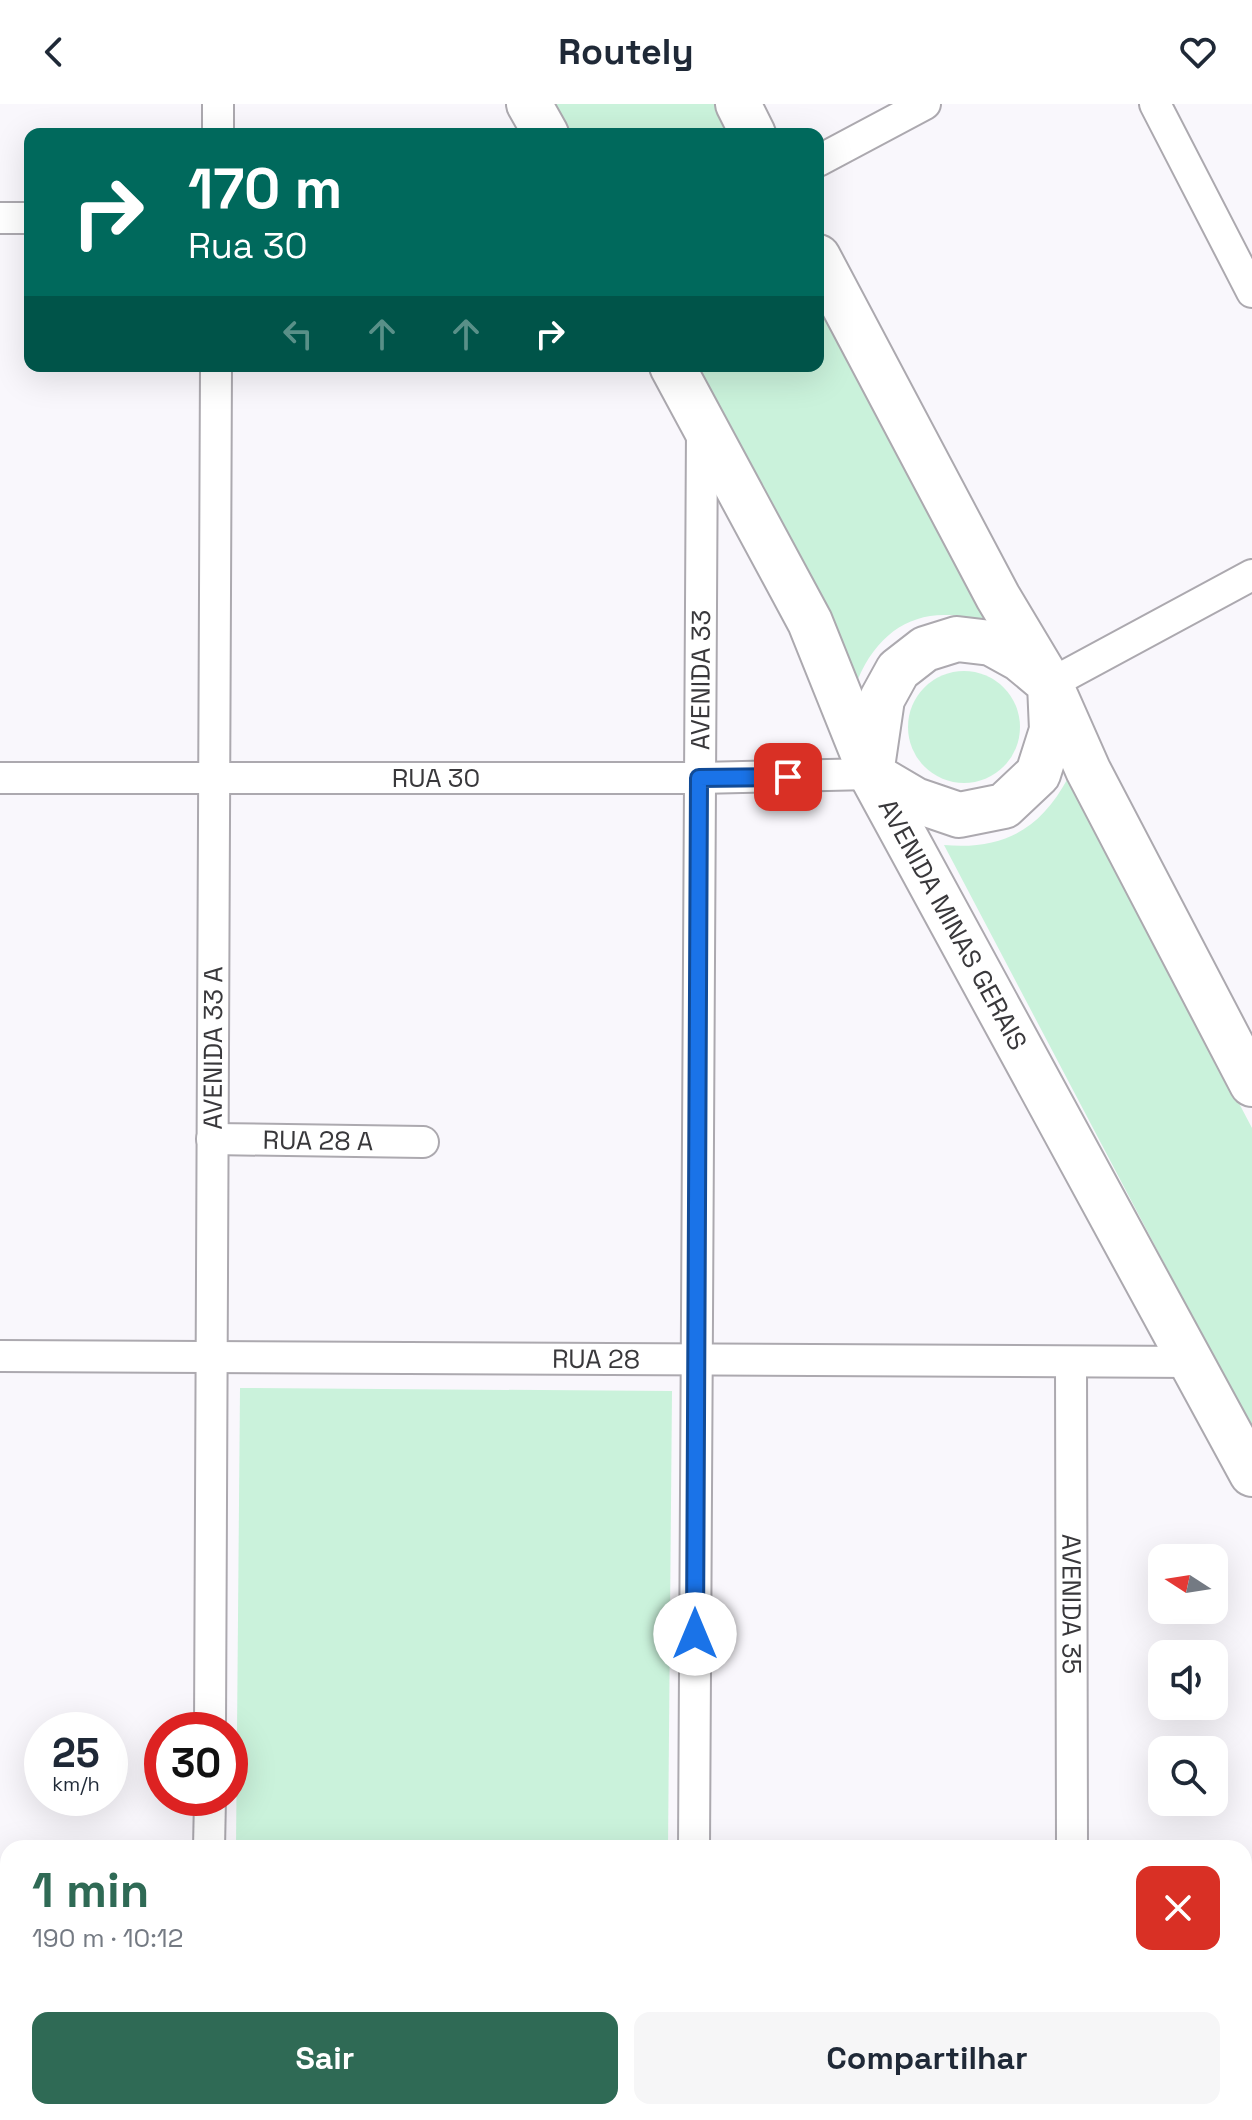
<!DOCTYPE html>
<html lang="pt">
<meta charset="utf-8">
<style>
:root{--surface:#fff;--page:#f6f6f7;--text:#1f2937;--muted:#747a83;--accent:#2f6a55}
body{margin:0;font-family:"Space Grotesk",sans-serif;background:var(--page);color:var(--text);height:100vh;display:flex;flex-direction:column;font-size:30px;white-space:nowrap}
*{box-sizing:border-box;margin:0}
p{font-size:26px;color:var(--muted)}
.icon{flex:none;width:44px;height:44px;fill:none;stroke:currentColor;stroke-width:2;stroke-linecap:round;stroke-linejoin:round}
.map{position:relative;flex:1;overflow:hidden}
.panel{position:absolute;left:0px;top:1736px;width:1252px;height:280px;display:flex;flex-direction:column;background:var(--surface);border-radius:24px 24px 0 0;box-shadow:0 8px 32px #0002}
.panel>*{flex:none}
.hud{position:absolute;left:24px;top:24px;width:800px;height:244px;border-radius:16px;box-shadow:0 8px 32px #0002;background:#00695c;color:#fff;overflow:hidden}
.needle{width:52px;rotate:282deg}
.buttons{position:absolute;left:1148px;top:1440px;display:grid;gap:16px}
.buttons a{display:grid;place-items:center;width:80px;height:80px;border-radius:16px;background:var(--surface);box-shadow:0 8px 32px #0002;font-size:40px}
.speed{position:absolute;left:24px;top:1608px;display:flex;gap:16px;font-size:40px;font-weight:700;text-align:center}
.speed>*{display:grid;place-content:center;width:104px;height:104px;border-radius:50%;background:var(--surface);box-shadow:0 8px 32px #0002;line-height:1}
.speed small{font-size:20px;font-weight:400}
.speed .limit{border:12px solid #d22;background:#fff;color:#111}
.pin{position:absolute;display:grid;place-items:center;width:68px;height:68px;color:#fff;margin:-34px;border-radius:16px;box-shadow:0 4px 12px #0006}
.me{position:absolute;width:88px;margin:-44px;rotate:0deg;stroke-linejoin:round;filter:drop-shadow(0 0 6px #0008)}
.turn{display:flex;align-items:center;gap:28px;height:168px;padding:0 32px;font-size:36px}
.turn .icon{width:104px;height:104px;stroke-width:2.5}
.turn b{display:block;font-size:56px;line-height:68px}
.lanes{display:flex;align-items:center;height:76px;padding:0 32px;background:#0003;justify-content:center;gap:40px;direction:ltr}
.lanes .off{opacity:.35}
.round{display:grid;place-items:center;flex:none;width:84px;height:84px;border-radius:16px;background:var(--page)}
.overview{display:flex;align-items:center;justify-content:space-between;height:136px;padding:0 32px}
h1{font-size:48px;font-weight:700;line-height:60px;color:var(--accent)}
.cta{display:flex;gap:16px;margin-top:auto;padding:16px 32px}
.cta a{flex:1;height:92px;border-radius:16px;background:var(--accent);color:#fff;font-size:32px;font-weight:700;line-height:92px;text-align:center}
.cta a+a{background:var(--page);color:var(--text)}
header{display:flex;justify-content:space-between;align-items:center;height:104px;padding:0 32px;background:var(--surface);font-size:36px;font-weight:700}
.map>svg:first-child{display:block}
.green{fill:#caf2db}
.lines{fill:none;stroke-linecap:round;stroke-linejoin:round}
.minor-casing{stroke:#aca9af;stroke-width:34}
.tertiary-casing{stroke:#aca9af;stroke-width:42}
.secondary-casing{stroke:#aca9af;stroke-width:48}
.minor{stroke:#fff;stroke-width:30}
.tertiary{stroke:#fff;stroke-width:38}
.secondary{stroke:#fff;stroke-width:44}
.route-casing{stroke:#114b97;stroke-width:20}
.route{stroke:#1a73e8;stroke-width:14}
.labels{text-anchor:middle;dominant-baseline:central;stroke-width:7;stroke-linejoin:round;paint-order:stroke}
.street-label{font-size:26px;fill:#39383b;stroke:#f9f7fc}
</style>
<header><svg class="icon" aria-label="back" viewBox="0 0 24 24"><path d="M15 5l-7 7 7 7"/></svg>Routely<svg class="icon" aria-label="heart" viewBox="0 0 24 24"><path d="M12 20l-8-8c-3-5 5-10 8-4 3-6 11-1 8 4z"/></svg></header>
<div class="map">
<svg width="1252" height="2016" viewBox="0 0 1252 2016">
<rect width="100%" height="100%" fill="#f9f7fc"/>
<g class="green">
<path d="M556 0H716L731 30H572Z"/>
<path d="M818 196 986 519C928 498 882 519 858 575L694 262H818Z"/>
<circle cx="964" cy="623" r="56"/>
<path d="M1068 674 1252 1024V1326L944 741C1003 746 1040 726 1068 674Z"/>
<path d="M240 1284 672 1287 668 1744H236Z"/>
</g>
<g class="lines">
<defs>
<g id="minor">
<path d="M1155 0 1252 188"/>
<path d="M218 30V0"/>
<path d="M818 57 925 0"/>
<path d="M0 114H30"/>
<path d="M1050 580 1252 471"/>
<path id="s1" d="M0 674H699L871 670"/>
<path id="s2" d="M212 1035 423 1038"/>
<path id="s3" d="M0 1252 1193 1258"/>
<path id="s4" d="M1071 1258 1072 1744"/>
<path id="s5" d="M210 1626 216 262"/>
<path d="M209 1744 210 1694"/>
<path id="s6" d="M694 1744 702 325"/>
<path d="M208 2016V2008"/>
<path d="M693 2016V2008"/>
<path d="M1072 2016V2008"/>
</g>
<g id="tertiary">
<path d="M0 1838H8"/>
<path d="M1244 1853H1252"/>
<path d="M0 1886H8"/>
<path d="M1244 1894 1252 1895"/>
</g>
<g id="secondary">
<path d="M529 0 546 30"/>
<path d="M738 0 753 30"/>
<path d="M818 153 998 493 1050 580 1088 666 1252 980"/>
<path id="s7" d="M672 262 810 518 871 670 1252 1370"/>
<path d="M957 535 991 539 1020 555 1050 580 1052 626 1038 670 1004 702 959 711 915 696 871 670 882 595 898 566 925 545Z"/>
</g>
</defs>
<use href="#minor" class="minor-casing"/>
<use href="#tertiary" class="tertiary-casing"/>
<use href="#secondary" class="secondary-casing"/>
<use href="#minor" class="minor"/>
<use href="#tertiary" class="tertiary"/>
<use href="#secondary" class="secondary"/>
</g>
<g class="lines">
<defs>
<path id="route" d="M695 1530 699 674 788 673"/>
</defs>
<use href="#route" class="route-casing"/>
<use href="#route" class="route"/>
</g>
<g class="labels">
<g class="street-label">
<text stroke="none"><textPath href="#s6" startOffset="1168">AVENIDA 33</textPath></text>
<text stroke="none"><textPath href="#s1" startOffset="436">RUA 30</textPath></text>
<text stroke="none"><textPath href="#s7" startOffset="626">AVENIDA MINAS GERAIS</textPath></text>
<text stroke="none"><textPath href="#s5" startOffset="682">AVENIDA 33 A</textPath></text>
<text stroke="none"><textPath href="#s2" startOffset="106">RUA 28 A</textPath></text>
<text stroke="none"><textPath href="#s3" startOffset="596">RUA 28</textPath></text>
<text stroke="none"><textPath href="#s4" startOffset="242">AVENIDA 35</textPath></text>
</g>
</g>
</svg>
<div class="buttons">
<a><svg class="needle" viewBox="-14 -14 28 28"><path d="M0-13l5 13h-10z" fill="#e53935"/><path d="M0 13l5-13h-10z" fill="#747a83"/></svg></a>
<a><svg class="icon" aria-label="sound" viewBox="0 0 24 24"><path d="M4 9h4l5-4v14l-5-4H4zM17 9q2 3 0 6"/></svg></a>
<a><svg class="icon" aria-label="search" viewBox="0 0 24 24"><circle cx="10" cy="10" r="6"/><path d="M15 15l6 6"/></svg></a>
</div>
<div class="speed"><div>25<small>km/h</small></div><div class="limit">30</div></div>
<div class="pin" style="left:788px;top:673px;background:#d93025"><svg class="icon" aria-label="arrive" viewBox="0 0 24 24"><path d="M6 21V4h12l-3 4 3 4H6"/></svg></div>
<svg class="me" style="left:695px;top:1530px" viewBox="-20 -20 40 40"><circle r="19" fill="#fff"/><path d="M0-13L10 11 0 6-10 11z" fill="#1a73e8"/></svg>
<div class="hud">
<div class="turn"><svg class="icon" aria-label="right" viewBox="0 0 24 24"><path d="M7 20v-9h11M14 6l5 5-5 5"/></svg><div><b>170 m</b>Rua 30</div></div>
<div class="lanes"><svg class="icon off" aria-label="left" viewBox="0 0 24 24"><path d="M17 20v-9H6M10 6l-5 5 5 5"/></svg><svg class="icon off" aria-label="ahead" viewBox="0 0 24 24"><path d="M12 20V5M6 11l6-6 6 6"/></svg><svg class="icon off" aria-label="ahead" viewBox="0 0 24 24"><path d="M12 20V5M6 11l6-6 6 6"/></svg><svg class="icon" aria-label="right" viewBox="0 0 24 24"><path d="M7 20v-9h11M14 6l5 5-5 5"/></svg></div>
</div>
<section class="panel">
<div class="overview"><div><h1>1 min</h1><p>190 m · 10:12</p></div><a class="round" style="background:#d93025;color:#fff"><svg class="icon" aria-label="close" viewBox="0 0 24 24"><path d="M6 6l12 12M18 6L6 18"/></svg></a></div>
<div class="cta"><a>Sair</a><a>Compartilhar</a></div>
</section>
</div>
